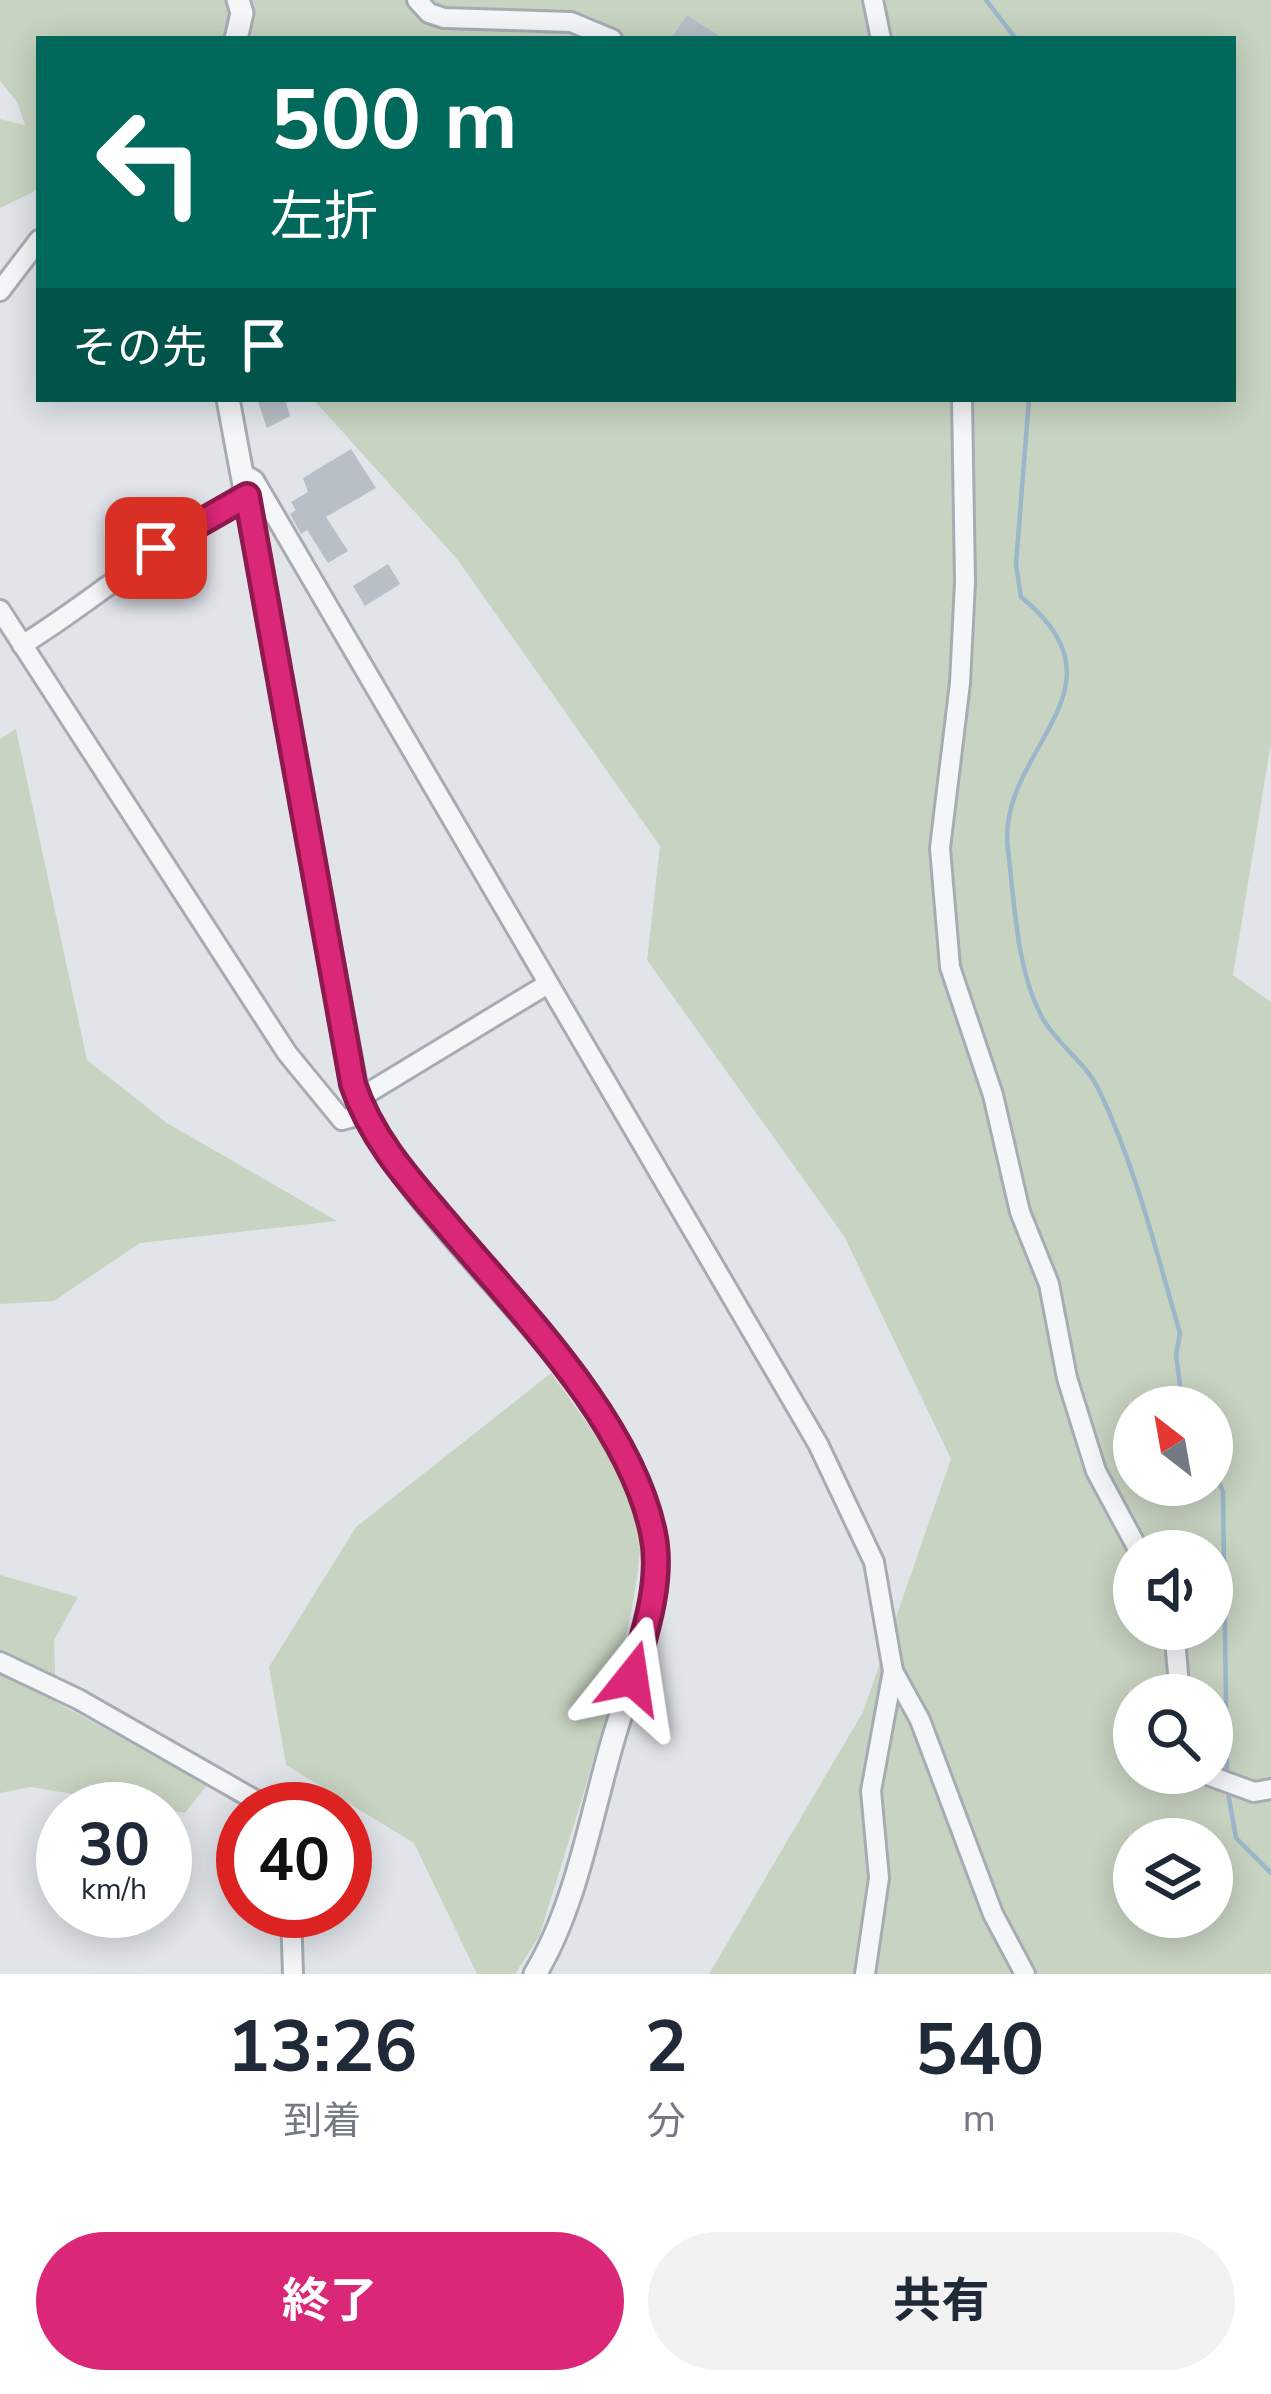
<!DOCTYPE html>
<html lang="ja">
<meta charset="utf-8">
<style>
:root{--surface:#fff;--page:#f2f2f3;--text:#1f2937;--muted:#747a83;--accent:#db2777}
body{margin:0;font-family:"Nunito Sans","Noto Sans JP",sans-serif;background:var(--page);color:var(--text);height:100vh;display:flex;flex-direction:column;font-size:45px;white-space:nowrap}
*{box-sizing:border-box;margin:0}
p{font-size:39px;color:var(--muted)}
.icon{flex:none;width:66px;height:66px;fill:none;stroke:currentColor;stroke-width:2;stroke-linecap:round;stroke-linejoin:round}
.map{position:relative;height:1974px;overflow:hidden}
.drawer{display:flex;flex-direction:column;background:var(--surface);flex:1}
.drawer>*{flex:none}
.banner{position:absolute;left:36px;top:36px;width:1200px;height:366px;border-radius:0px;box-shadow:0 6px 30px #0003;background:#00695c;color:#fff;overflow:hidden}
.needle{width:78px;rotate:329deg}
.buttons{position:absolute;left:1113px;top:1386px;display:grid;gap:24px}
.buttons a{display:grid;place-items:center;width:120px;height:120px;border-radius:50%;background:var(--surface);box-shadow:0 6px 30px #0003;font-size:60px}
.speed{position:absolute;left:36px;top:1782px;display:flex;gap:24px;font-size:60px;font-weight:700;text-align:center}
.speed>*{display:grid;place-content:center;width:156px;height:156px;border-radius:50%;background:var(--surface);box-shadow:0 6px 30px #0003;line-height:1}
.speed small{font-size:30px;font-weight:400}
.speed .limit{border:18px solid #d22;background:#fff;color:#111}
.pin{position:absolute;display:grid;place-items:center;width:102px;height:102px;color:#fff;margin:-51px;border-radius:24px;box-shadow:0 6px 18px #0006}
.me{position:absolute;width:132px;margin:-66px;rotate:15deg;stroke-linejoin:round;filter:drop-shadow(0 0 9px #0008)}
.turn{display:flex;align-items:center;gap:42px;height:252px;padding:0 36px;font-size:54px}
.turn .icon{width:156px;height:156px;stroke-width:2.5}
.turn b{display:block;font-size:84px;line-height:102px}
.then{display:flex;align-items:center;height:114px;padding:0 36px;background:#0003;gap:24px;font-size:45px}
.eta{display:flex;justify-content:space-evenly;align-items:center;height:204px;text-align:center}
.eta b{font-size:72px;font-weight:700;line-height:84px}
.button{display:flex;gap:24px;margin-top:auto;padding:24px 36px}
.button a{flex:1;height:138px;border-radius:72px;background:var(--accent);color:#fff;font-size:48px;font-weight:700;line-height:138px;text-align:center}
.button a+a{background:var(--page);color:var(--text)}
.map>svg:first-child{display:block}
.green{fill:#c8d4c2;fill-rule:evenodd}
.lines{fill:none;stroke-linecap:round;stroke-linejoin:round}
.stream{stroke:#9cb6ca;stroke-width:4.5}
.building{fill:#b8bfc7}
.minor-casing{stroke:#a6acb4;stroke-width:24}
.tertiary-casing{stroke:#a6acb4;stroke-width:27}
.minor{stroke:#f4f6f8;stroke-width:18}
.tertiary{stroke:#f4f6f8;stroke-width:21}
.route-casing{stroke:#8e194d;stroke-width:30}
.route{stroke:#db2777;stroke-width:21}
</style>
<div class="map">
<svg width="1271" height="1974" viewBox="0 0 1271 1974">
<rect width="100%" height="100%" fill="#e1e5ea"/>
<g class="green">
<path d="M0 0H1271V743L1233 975 1271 1002V1974H709L863 1712 951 1459 844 1236 647 960 660 846 457 559 313 399H1233V39H254L245 28 218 39H39V189L0 208V119L25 125 17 102 0 81ZM1134 1407H1212V1485H1134ZM1134 1551H1212V1629H1134ZM1134 1695H1212V1773H1134ZM1134 1839H1212V1917H1134Z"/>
<path d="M16 729 87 1060 167 1123 337 1221 140 1243 54 1301 0 1304V739Z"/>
<path d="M551 1373C576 1408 627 1474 638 1514 656 1585 564 1852 540 1935L515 1974H477L414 1843 286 1765 269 1667 356 1527Z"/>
<path d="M0 1575 78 1597 54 1640 56 1702 207 1785 185 1813 31 1787 0 1793Z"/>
</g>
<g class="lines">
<g class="stream">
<path d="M986 0 1016 39"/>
<path d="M1029 399 1016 564 1021 597C1137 690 995 749 1008 850 1015 905 1016 970 1043 1019 1058 1045 1086 1063 1099 1090 1136 1168 1156 1251 1180 1333L1176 1355 1183 1407"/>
<path d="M1212 1462 1223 1492 1227 1776"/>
<path d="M1227 1787 1236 1838 1271 1873"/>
</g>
</g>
<g class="building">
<path d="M687 15 724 39H671Z"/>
<path d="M257 399H285L290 416 267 428Z"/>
<path d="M351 449 376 488 326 517 348 551 328 563 307 530 301 534 290 514 296 510 291 502 308 492 303 478Z"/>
<path d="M388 564 400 584 365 606 353 586Z"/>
</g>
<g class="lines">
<defs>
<g id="minor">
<path d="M417 0 429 13 444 18 571 22 612 39"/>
<path d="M873 0 881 39"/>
<path d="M0 291 39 240"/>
<path d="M962 399 965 582 960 683 940 848 950 967 993 1095 1020 1212 1049 1284 1067 1378 1096 1471 1139 1551"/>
<path d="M245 475 254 480 818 1444 874 1562 893 1671 920 1720 993 1914 1025 1974"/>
<path d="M0 610 287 1053 342 1120 364 1114"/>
<path d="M22 645C100 597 162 538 247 496"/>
<path d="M358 1099 546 985"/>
<path d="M1174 1629 1180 1695"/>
<path d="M0 1662 78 1699 255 1800 261 1809"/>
<path d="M1202 1773 1254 1792 1271 1789"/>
<path d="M291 1911 293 1974"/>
<path d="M865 1974 879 1878 871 1791 893 1671"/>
</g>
<g id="tertiary">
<path d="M236 39 242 13 238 0"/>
<path d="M228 399 358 1099C420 1243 647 1394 655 1553 658 1616 630 1681 613 1740 591 1815 576 1907 535 1974"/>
</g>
</defs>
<use href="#minor" class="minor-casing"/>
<use href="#tertiary" class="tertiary-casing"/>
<use href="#minor" class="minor"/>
<use href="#tertiary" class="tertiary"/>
</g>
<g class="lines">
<defs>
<path id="route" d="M156 548 247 496 353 1084C371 1138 408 1179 444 1221 516 1307 630 1420 653 1533 663 1580 645 1633 632 1678"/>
</defs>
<use href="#route" class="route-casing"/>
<use href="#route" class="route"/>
</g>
</svg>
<div class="buttons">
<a><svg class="needle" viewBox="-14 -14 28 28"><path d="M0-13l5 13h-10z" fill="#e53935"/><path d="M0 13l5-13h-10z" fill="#747a83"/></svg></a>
<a><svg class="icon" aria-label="sound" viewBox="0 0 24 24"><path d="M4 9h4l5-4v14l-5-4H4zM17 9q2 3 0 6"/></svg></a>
<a><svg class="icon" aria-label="search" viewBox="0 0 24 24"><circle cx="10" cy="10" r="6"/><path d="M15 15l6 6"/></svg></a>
<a><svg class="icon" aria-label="layers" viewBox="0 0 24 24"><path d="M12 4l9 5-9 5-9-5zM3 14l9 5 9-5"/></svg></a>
</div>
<div class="speed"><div>30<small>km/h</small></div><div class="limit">40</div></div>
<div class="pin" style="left:156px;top:548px;background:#d93025"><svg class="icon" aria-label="arrive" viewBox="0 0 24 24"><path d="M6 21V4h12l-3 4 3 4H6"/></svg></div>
<svg class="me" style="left:632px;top:1678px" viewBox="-20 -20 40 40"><path d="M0-17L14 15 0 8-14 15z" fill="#db2777" stroke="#fff" stroke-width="4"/></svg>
<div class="banner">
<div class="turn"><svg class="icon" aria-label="left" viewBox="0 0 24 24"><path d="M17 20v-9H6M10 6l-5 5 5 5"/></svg><div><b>500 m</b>左折</div></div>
<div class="then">その先<svg class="icon" aria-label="arrive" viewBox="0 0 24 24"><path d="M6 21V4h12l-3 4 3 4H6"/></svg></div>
</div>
</div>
<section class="drawer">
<div class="eta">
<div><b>13:26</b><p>到着</p></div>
<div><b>2</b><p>分</p></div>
<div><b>540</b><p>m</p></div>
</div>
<div class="button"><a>終了</a><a>共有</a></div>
</section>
